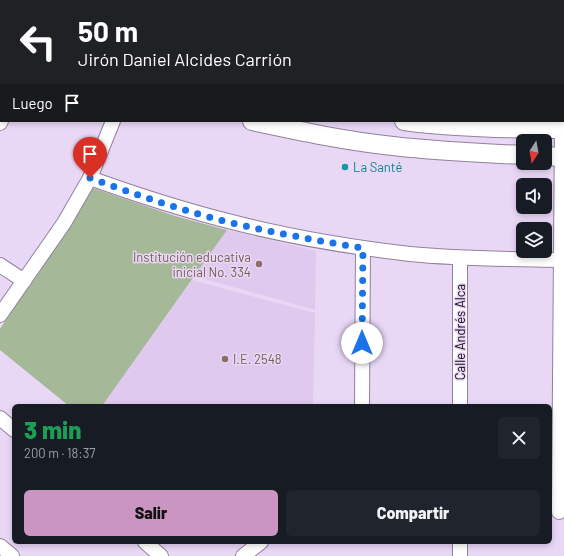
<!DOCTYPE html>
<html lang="es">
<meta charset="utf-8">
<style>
:root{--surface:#171b24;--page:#20242c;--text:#f1f3f6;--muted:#9ea1a6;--accent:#ca95c0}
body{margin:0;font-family:Barlow,sans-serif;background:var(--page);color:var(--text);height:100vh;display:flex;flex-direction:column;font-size:15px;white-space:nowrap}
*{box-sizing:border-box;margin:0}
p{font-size:13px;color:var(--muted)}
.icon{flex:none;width:22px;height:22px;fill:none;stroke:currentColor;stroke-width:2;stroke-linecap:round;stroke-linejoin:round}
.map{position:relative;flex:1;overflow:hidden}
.drawer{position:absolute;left:12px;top:404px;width:540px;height:140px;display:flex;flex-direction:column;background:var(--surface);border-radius:6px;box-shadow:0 2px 6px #0003}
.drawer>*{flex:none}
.guide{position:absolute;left:0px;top:0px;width:564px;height:122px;box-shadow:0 2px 6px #0003;background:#202124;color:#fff;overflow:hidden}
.needle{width:26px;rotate:191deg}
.tools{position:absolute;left:516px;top:134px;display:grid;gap:8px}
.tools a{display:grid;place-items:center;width:36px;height:36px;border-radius:6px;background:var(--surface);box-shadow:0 2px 6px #0003;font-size:20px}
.pin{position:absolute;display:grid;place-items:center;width:34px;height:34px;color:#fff;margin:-41px -17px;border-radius:50% 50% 50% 0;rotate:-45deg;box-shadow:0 0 4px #0007}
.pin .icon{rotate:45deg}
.me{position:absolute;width:44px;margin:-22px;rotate:0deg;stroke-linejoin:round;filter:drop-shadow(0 0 3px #0008)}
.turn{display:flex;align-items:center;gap:14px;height:84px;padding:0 12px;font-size:18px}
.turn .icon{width:52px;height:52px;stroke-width:2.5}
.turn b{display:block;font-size:28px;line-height:34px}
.then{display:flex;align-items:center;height:38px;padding:0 12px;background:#0003;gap:8px;font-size:15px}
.round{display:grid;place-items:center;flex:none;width:42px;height:42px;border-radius:6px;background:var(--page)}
.head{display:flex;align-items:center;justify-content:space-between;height:68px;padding:0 12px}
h1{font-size:24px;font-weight:800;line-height:30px;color:#1e9e55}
.button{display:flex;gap:8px;margin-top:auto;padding:8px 12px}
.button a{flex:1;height:46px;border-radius:6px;background:var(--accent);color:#111;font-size:16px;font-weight:800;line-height:46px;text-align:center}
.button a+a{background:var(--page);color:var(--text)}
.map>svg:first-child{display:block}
.built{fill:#dfc9ef}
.green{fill:#a5b897}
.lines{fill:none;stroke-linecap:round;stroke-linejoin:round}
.minor-casing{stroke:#92819e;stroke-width:16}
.major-casing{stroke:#92819e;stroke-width:20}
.minor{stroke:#fff;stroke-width:14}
.major{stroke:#fff;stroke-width:18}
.route{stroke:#1a73e8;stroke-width:7;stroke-dasharray:0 12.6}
.culture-dot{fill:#0f9aa8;stroke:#e9d7f6;stroke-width:1.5}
.education-dot{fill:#8d6e63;stroke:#e9d7f6;stroke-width:1.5}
.labels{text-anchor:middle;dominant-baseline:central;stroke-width:3;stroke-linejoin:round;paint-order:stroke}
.culture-label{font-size:13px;fill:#0d838f;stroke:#e9d7f6;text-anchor:start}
.education-label{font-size:13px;fill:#785e54;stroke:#e9d7f6;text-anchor:end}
.street-label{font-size:13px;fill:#110a15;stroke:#e9d7f6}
</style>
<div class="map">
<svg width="564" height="556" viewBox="0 0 564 556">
<rect width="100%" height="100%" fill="#e9d7f6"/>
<g class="built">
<path d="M227 230 316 251 315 310 194 276Z"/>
<path d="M192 280 315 313 313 406H102Z"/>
</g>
<path class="green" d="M93 188 175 216 227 230 102 406H69L0 350V329Z"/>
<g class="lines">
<defs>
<g id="minor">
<path d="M496 0 497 1"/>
<path d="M71 1V0"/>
<path d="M365 1V0"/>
<path d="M559 1 560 0"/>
<path d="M563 28H564"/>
<path d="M0 123 1 121"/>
<path d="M90 178C137 195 184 210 232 222 290 237 350 247 410 254 460 259 511 259 561 260"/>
<path d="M460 258V406"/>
<path d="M0 265 24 281"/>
<path d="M0 315 64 223 90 178 113 121"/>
<path d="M362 406 363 248"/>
<path d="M0 418 14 430"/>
<path d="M559 512 562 121"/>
<path d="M145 542 161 556"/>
<path d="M0 546 12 556"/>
<path d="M243 556 261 542"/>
<path d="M460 556V542"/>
</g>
<g id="major">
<path d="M0 5H1"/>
<path d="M0 31 1 32"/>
<path d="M252 121C299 131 345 141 393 146 436 151 479 153 523 155"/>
<path d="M404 121C457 128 510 129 564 129"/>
<path d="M545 156 564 157"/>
</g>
</defs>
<use href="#minor" class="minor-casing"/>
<use href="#major" class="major-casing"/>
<use href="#minor" class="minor"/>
<use href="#major" class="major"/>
</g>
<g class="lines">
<path class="route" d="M90 178C137 195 184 211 232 223 275 233 319 241 363 248L362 343"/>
</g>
<circle class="culture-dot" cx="345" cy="167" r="4"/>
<g class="education-dot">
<circle cx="259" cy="264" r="4"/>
<circle cx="225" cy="359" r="4"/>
</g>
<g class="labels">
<g class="culture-label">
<text x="353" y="167">La Santé</text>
</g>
<g class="education-label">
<text x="251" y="257">Institución educativa<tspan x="251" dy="15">inicial No. 334</tspan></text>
<text x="233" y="359" text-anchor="start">I.E. 2548</text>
</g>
<g class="street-label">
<text transform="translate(460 332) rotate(-90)">Calle Andrés Alca</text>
</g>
</g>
</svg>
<div class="tools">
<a><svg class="needle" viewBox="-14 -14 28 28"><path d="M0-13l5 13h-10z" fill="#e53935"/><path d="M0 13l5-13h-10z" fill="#9ea1a6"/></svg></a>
<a><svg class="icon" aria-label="sound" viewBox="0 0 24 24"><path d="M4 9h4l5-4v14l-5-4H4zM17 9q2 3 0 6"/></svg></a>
<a><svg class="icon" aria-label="layers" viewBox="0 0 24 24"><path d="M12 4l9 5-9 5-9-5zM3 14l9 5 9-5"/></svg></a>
</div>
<div class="pin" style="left:90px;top:178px;background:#d93025"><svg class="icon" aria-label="arrive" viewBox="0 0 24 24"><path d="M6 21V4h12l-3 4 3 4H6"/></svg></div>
<svg class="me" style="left:362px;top:343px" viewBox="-20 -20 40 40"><circle r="19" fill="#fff"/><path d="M0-13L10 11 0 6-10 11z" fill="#1a73e8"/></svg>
<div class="guide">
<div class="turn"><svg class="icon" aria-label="left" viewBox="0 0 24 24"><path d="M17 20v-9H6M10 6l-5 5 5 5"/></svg><div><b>50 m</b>Jirón Daniel Alcides Carrión</div></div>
<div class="then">Luego<svg class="icon" aria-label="arrive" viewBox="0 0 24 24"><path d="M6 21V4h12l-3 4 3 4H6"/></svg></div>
</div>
<section class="drawer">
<div class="head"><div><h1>3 min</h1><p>200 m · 18:37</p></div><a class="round"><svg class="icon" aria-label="close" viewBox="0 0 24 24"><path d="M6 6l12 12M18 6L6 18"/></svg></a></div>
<div class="button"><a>Salir</a><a>Compartir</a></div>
</section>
</div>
